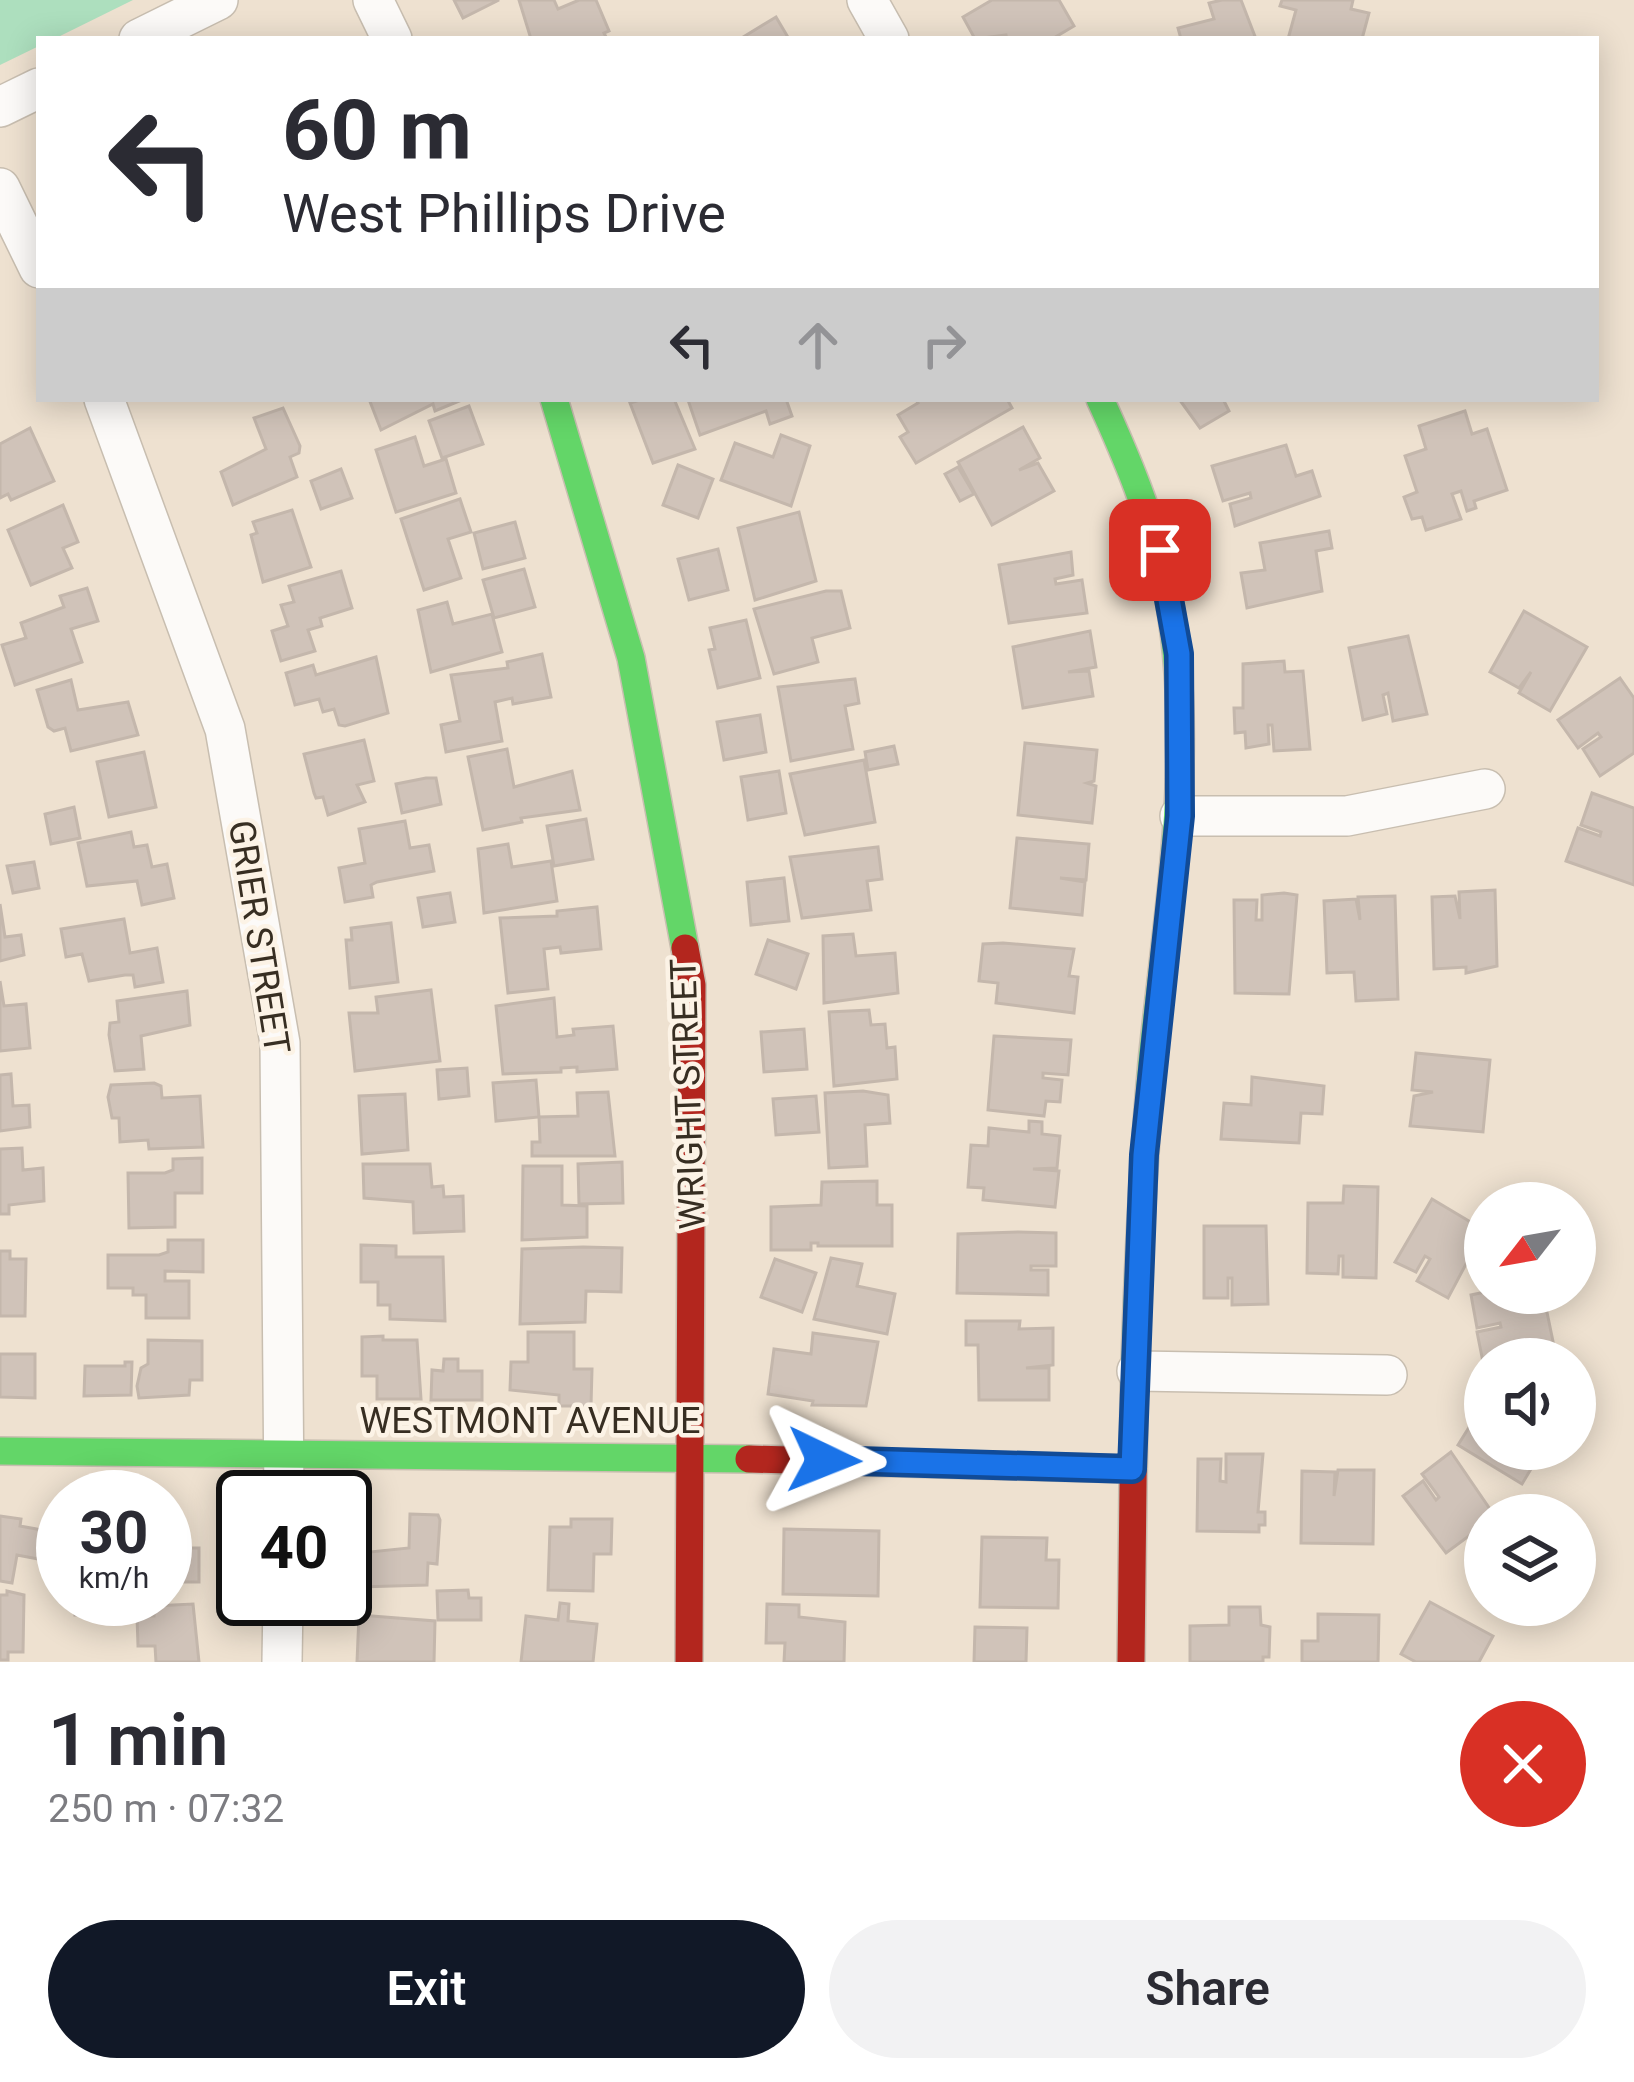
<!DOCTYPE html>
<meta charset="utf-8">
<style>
:root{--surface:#fff;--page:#f2f2f3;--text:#2b2b33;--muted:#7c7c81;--accent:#111827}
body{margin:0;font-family:Roboto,sans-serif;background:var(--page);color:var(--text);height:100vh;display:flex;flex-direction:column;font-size:45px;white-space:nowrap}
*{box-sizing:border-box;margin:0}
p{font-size:39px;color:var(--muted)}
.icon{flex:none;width:66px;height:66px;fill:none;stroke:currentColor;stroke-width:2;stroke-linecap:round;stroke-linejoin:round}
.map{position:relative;height:1662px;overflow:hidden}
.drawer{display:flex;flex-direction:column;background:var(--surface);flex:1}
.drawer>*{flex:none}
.top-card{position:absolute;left:36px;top:36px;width:1563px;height:366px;border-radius:0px;box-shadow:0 6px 30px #0003;background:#fff;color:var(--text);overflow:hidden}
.needle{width:78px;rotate:239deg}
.controls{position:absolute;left:1464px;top:1182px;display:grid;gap:24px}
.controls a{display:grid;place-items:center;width:132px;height:132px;border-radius:50%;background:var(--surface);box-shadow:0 6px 30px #0003;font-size:60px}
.speed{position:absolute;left:36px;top:1470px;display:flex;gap:24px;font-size:60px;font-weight:700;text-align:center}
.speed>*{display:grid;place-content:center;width:156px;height:156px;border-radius:50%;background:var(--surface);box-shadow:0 6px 30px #0003;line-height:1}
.speed small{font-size:30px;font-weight:400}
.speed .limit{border:6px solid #111;border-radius:18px;background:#fff;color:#111}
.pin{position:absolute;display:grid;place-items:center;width:102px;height:102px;color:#fff;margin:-51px;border-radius:24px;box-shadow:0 6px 18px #0006}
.me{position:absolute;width:132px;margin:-66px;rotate:92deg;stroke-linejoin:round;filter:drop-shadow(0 0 9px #0008)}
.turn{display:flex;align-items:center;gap:42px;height:252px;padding:0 48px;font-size:54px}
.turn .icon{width:156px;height:156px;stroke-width:2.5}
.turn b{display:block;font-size:84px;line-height:102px}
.lanes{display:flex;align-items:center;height:114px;padding:0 48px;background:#0003;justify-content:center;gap:60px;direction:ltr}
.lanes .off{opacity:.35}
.round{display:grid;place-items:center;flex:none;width:126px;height:126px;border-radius:63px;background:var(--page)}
.headline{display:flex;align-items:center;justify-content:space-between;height:204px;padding:0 48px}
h1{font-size:72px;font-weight:600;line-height:90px}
.action{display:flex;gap:24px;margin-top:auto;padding:24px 48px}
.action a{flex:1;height:138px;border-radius:72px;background:var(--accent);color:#fff;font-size:48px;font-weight:600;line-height:138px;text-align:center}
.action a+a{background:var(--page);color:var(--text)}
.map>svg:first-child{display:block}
.green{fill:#addfbe}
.building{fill:#d0c3b9;stroke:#c4b7ac;stroke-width:3}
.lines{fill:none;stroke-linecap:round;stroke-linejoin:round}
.street-casing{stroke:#c8beb0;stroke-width:42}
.fast-casing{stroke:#c8beb0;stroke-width:30}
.jam-casing{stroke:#c8beb0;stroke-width:30}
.street{stroke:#fcfaf8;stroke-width:39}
.fast{stroke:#63d668;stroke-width:27}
.jam{stroke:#b3261e;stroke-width:27}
.route-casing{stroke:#114b97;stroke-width:30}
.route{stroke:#1a73e8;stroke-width:21}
.labels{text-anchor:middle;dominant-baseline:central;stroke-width:9;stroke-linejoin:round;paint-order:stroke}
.street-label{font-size:36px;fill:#372e22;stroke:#fcf3e6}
</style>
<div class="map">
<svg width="1634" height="1662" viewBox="0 0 1634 1662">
<rect width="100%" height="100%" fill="#eee1d0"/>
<path class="green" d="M0 0H133L54 39H39V46L0 65Z"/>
<g class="building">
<path d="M454 0H499L463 18Z"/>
<path d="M519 0H554L558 9 579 0H596L609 31 604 33 607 39H531Z"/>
<path d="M992 0H1059L1074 26 1052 39H1007L1006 35 975 39 963 17Z"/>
<path d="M1222 0H1241L1256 39H1181L1178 28 1214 19 1209 3Z"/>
<path d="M1282 0H1353L1351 9 1369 13 1362 39H1288L1296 10 1280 6Z"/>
<path d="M776 17 789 39H740Z"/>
<path d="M369 399H464L435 411 433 404 381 430Z"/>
<path d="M643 399H674L695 449 653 463 630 403Z"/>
<path d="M786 399 792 416 770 424 766 411 700 435 688 400Z"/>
<path d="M916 399H1007L1012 408 916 463 900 437 908 432 898 415 918 403Z"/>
<path d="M1179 399H1223L1229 411 1200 428Z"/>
<path d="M469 406 483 444 442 458 429 421Z"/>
<path d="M283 408 300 446 299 453 290 457 297 477 233 505 221 472 266 449 254 418Z"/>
<path d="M1465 411 1472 434 1487 429 1507 490 1474 501 1476 508 1467 511 1461 491 1452 494 1461 519 1426 530 1422 517 1412 519 1404 497 1417 492 1405 456 1426 449 1419 426Z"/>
<path d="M1023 427 1040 458 1019 470 1038 463 1054 491 992 525 958 462Z"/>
<path d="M30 428 54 481 11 500 8 494 0 498V444Z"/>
<path d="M781 435 810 446 791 506 721 480 735 443 773 457Z"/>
<path d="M415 437 424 466 446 459 456 493 396 512 376 450Z"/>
<path d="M1286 445 1296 476 1312 471 1320 496 1235 526 1230 504 1251 498 1250 493 1223 501 1212 466Z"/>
<path d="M678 465 713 479 698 518 663 505Z"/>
<path d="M958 467 974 494 960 501 945 474Z"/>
<path d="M341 469 352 498 321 509 311 481Z"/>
<path d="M460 499 471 532 448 539 461 578 424 590 401 519Z"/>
<path d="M63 505 78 542 63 548 72 568 31 585 8 530Z"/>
<path d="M292 510 311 567 263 582 251 535 257 533 253 522Z"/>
<path d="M799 512 816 581 755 600 738 528Z"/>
<path d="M515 522 525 558 483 569 474 533Z"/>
<path d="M1329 531 1332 548 1316 551 1322 591 1247 608 1241 573 1265 570 1260 543Z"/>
<path d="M718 549 728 590 689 600 678 559Z"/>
<path d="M1071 552 1073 575 1055 579 1056 584 1082 580 1087 613 1009 623 999 565Z"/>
<path d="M524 569 535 607 494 618 483 580Z"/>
<path d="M341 571 352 608 320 618 322 626 308 630 315 651 281 661 272 631 288 626 281 605 294 602 289 586Z"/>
<path d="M87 588 98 621 71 629 82 662 15 685 2 645 26 638 21 623 64 607 60 596Z"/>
<path d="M826 591H841L850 628 812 638 818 662 774 674 754 609Z"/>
<path d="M447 602 453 624 492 614 502 652 431 672 418 610Z"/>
<path d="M1524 611 1587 647 1550 711 1519 693 1531 672 1519 688 1490 672Z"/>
<path d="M746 620 760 678 718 688 709 650 715 649 710 628Z"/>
<path d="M1090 631 1096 667 1068 672 1089 671 1093 696 1023 708 1013 647Z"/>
<path d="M1408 636 1427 714 1393 721 1388 693 1383 695 1387 714 1363 720 1349 648Z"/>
<path d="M542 654 551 697 513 704 512 698 495 702 502 741 446 752 441 725 460 721 451 675 508 668 507 662Z"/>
<path d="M376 657 388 713 345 726 339 725 334 709 323 712 319 699 295 705 286 673 313 665 316 675Z"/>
<path d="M1284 661 1285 672 1303 671 1310 749 1274 751 1272 725H1268L1269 744 1246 748 1245 732 1235 733 1234 708H1243V664Z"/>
<path d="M1620 678 1634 698V753L1600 776 1583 749 1601 737 1598 733 1578 748 1558 720Z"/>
<path d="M855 679 859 703 845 706 853 749 791 761 778 687Z"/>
<path d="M71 680 78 710 128 702 138 735 71 751 65 728 54 731 48 727 37 690Z"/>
<path d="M760 715 766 752 724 760 717 722Z"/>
<path d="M364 740 374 781 357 785 365 802 328 815 323 797 316 798 314 793 304 754Z"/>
<path d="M1025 743 1097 750 1094 781 1087 783 1096 786 1092 823 1018 815Z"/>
<path d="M894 746 898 764 868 770 865 752Z"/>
<path d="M507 749 514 787 572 771 580 810 521 818 522 822 483 830 468 757Z"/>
<path d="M144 752 156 807 109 817 97 762Z"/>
<path d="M864 760 875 822 805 835 790 774Z"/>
<path d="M779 771 786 813 748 820 741 777Z"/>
<path d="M426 778H436L441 804 402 813 396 784Z"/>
<path d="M1592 793 1634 808V885L1566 861 1578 828 1600 836 1601 832 1581 825Z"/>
<path d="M74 807 80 838 51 844 45 814Z"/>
<path d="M586 819 593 859 554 866 547 826Z"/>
<path d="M405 821 410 848 429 845 434 871 377 882 371 885 373 897 345 902 339 868 365 863 359 829Z"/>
<path d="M131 832 134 847 147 845 152 867 167 864 174 898 142 905 137 881 87 886 78 843Z"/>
<path d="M1017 838 1089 844 1086 880 1060 878 1085 882 1082 915 1010 908Z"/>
<path d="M508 844 512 867 551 861 557 901 484 913 478 849Z"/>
<path d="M878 847 882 879 867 881 871 910 802 918 790 857Z"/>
<path d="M34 862 39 888 13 893 7 866Z"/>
<path d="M784 878 789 921 751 925 747 882Z"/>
<path d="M1495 890 1497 966 1466 973V967L1434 969 1432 897 1455 896 1460 919 1459 892Z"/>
<path d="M450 893 455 922 423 927 418 898Z"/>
<path d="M1284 893 1297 895 1289 994 1235 993 1234 900H1257L1256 920H1262V895Z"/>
<path d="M1395 896 1398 999 1356 1001 1354 972 1327 973 1324 901 1356 899 1360 920 1358 897Z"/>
<path d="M0 904 5 937 21 935 24 955 0 961Z"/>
<path d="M597 907 601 949 561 953 560 947 544 949 548 989 508 993 500 918 557 916V911Z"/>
<path d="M124 919 130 953 157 948 163 982 135 987 133 975H125L89 981 82 954 66 957 61 929Z"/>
<path d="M391 923 398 982 350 988 346 940H352L351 928Z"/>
<path d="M853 934 856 956 895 953 898 993 824 1003 823 936Z"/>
<path d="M768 940 808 954 796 989 756 974Z"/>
<path d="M1003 943 1074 949 1069 976 1078 977 1074 1013 996 1003 998 983 979 981 983 944Z"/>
<path d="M0 981 4 1006 26 1004 30 1048 0 1051Z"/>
<path d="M431 990 440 1061 355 1071 349 1013H378L376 997Z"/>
<path d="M187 991 190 1025 141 1036 144 1069 115 1071 109 1035 110 1023 119 1022 117 1001Z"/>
<path d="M554 998 557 1037 574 1035 573 1029 613 1026 617 1069 577 1072V1067L561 1068V1072L503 1074 496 1006Z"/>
<path d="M869 1010 871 1025 885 1024 887 1048 895 1047 897 1079 834 1086 829 1012Z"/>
<path d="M804 1029 807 1069 764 1072 761 1032Z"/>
<path d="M994 1036 1071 1040 1068 1075 1043 1073V1078L1062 1080 1060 1102 1046 1101 1044 1116 988 1110Z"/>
<path d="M1416 1053 1490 1060 1483 1132 1410 1126 1414 1096 1433 1092 1412 1090Z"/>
<path d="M467 1068 469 1096 439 1099 437 1070Z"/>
<path d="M11 1074 13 1106 29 1105 30 1127 0 1131V1075Z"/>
<path d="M1252 1077 1324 1086 1322 1114 1301 1113 1299 1143 1221 1139 1224 1103 1251 1105Z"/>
<path d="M536 1080 539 1117 496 1121 493 1083Z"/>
<path d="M154 1083 161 1086 162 1098 200 1096 203 1147 149 1149 148 1140 120 1142 119 1118H112L108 1097 111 1085Z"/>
<path d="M863 1091 888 1095 890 1123 865 1125 867 1166 829 1168 825 1093Z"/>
<path d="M608 1092 615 1156H532V1142H540L539 1117 578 1116 577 1093Z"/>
<path d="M405 1094 408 1150 362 1154 359 1096Z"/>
<path d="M816 1096 819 1132 776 1135 773 1099Z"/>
<path d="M1029 1121 1042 1122V1134L1060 1136 1057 1168 1033 1169 1059 1171 1055 1207 983 1200 984 1188 968 1187 971 1145 988 1146 989 1128 1029 1132Z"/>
<path d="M22 1148 23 1170 43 1168 44 1201 9 1205V1214H0V1149Z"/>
<path d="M202 1158V1193H175V1227L129 1228 128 1173H165L173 1170V1159Z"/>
<path d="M622 1162 623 1203 579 1204 578 1164Z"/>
<path d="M363 1164H430L432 1187 443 1186 444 1197 463 1196 464 1231 414 1233 413 1202 364 1198Z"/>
<path d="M523 1166H562V1205L587 1206V1237L522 1240Z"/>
<path d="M877 1181V1205H892V1246H818V1243H811V1250H771V1207L821 1205 822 1182Z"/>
<path d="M1344 1186 1378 1187 1376 1278 1343 1277V1256H1339L1338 1274 1307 1273 1308 1203H1343Z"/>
<path d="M1432 1199 1484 1230 1448 1298 1417 1281 1430 1259 1425 1256 1416 1272 1395 1262Z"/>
<path d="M1204 1226H1266L1268 1304 1232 1305V1278H1228V1298H1204Z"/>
<path d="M1018 1232 1056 1233V1266H1031V1270H1048V1295L957 1293 958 1234Z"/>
<path d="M168 1240H203V1272L165 1271V1281H189V1318H146V1295H133V1288H108V1255H159L168 1252Z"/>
<path d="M361 1245 396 1246V1257H443L445 1321 390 1319V1305H378V1282H361Z"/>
<path d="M583 1247 622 1248 621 1292 586 1291 585 1322 520 1324 522 1249Z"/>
<path d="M0 1251H10V1259H26L25 1316H0Z"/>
<path d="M831 1258 862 1264 857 1286 895 1294 887 1334 814 1319Z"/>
<path d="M775 1259 816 1273 802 1312 761 1297Z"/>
<path d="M1485 1292 1543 1293 1555 1351 1519 1359H1485L1484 1367 1477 1332 1501 1327 1500 1323 1477 1328 1471 1295Z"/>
<path d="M966 1321H1020L1019 1329 1053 1328V1365L1026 1368H1049V1400H979L978 1345H966Z"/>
<path d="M528 1332H574V1369H592L591 1406H559V1395L510 1390 511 1362H528Z"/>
<path d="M813 1333 878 1342 866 1406 812 1405 813 1401 768 1394 774 1349 811 1354Z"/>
<path d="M383 1336V1340H417L421 1399H377V1376H362V1337Z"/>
<path d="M148 1340 202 1341V1380H190L189 1395 139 1398 137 1386 141 1368 148 1364Z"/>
<path d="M0 1354H35V1398L0 1397Z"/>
<path d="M444 1359H458V1371H482V1400H431L432 1370 443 1371Z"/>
<path d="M125 1362H132L131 1395 84 1396 85 1366H125Z"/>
<path d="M1476 1416 1485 1422V1449H1543L1522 1484 1458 1445Z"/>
<path d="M1451 1452 1494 1515H1485V1524L1446 1553 1403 1496 1423 1481 1436 1500 1439 1497 1422 1474Z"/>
<path d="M1226 1454H1263L1258 1512H1265V1525H1259V1532L1197 1531 1198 1459H1221L1220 1481 1226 1482Z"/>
<path d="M1338 1470H1374L1373 1544 1301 1543 1302 1471 1335 1472 1334 1496Z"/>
<path d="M410 1514 438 1515 440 1520 437 1564 428 1563 427 1585 359 1587 360 1553 409 1548Z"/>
<path d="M0 1516 21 1519 20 1526 42 1530 38 1559 17 1555 12 1583 0 1581Z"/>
<path d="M571 1519H612L611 1554H594L593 1591 548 1590 550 1527H571Z"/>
<path d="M784 1529 879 1531 878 1596 783 1594Z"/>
<path d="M165 1534H175V1548H199V1582H171V1572H165Z"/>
<path d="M982 1537 1047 1538 1046 1560H1059L1058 1608 980 1607Z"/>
<path d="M468 1590 469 1598H481V1620H438L437 1591Z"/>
<path d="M7 1591 24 1595 23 1652H8V1660H0V1595H7Z"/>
<rect x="75" y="1599" width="31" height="16"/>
<path d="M1430 1602 1493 1636 1479 1662H1416L1401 1654Z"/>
<path d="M560 1603 569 1604 568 1621 597 1624 593 1662H521L526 1616 558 1620Z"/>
<path d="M193 1604 199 1662H156L155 1646H138L137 1616H154V1606Z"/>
<path d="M767 1604 799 1605V1617L845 1622 844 1662H784L785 1643H766Z"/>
<path d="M1229 1607H1260L1261 1625 1270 1627 1269 1657H1263V1662H1190V1626L1229 1625Z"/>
<path d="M1318 1614 1379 1615 1378 1662H1302V1641H1318Z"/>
<path d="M359 1615 435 1621 434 1662H357Z"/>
<path d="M975 1627 1027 1628 1026 1662H974Z"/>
</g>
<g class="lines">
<defs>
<g id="street">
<path d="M373 0 392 39"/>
<path d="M867 0 889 39"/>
<path d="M139 39 218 0"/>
<path d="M0 107 39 88"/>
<path d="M0 188 39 268"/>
<path d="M104 399 225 729 280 1043 284 1497"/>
<path d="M1180 816H1347L1485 789"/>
<path d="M1137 1371 1387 1375"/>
<path d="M282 1662 283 1599"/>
</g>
<g id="fast">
<path d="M554 399 631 658 685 948"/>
<path d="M1100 399C1127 458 1151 515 1165 579 1199 737 1168 904 1152 1062 1142 1174 1137 1287 1134 1399"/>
<path d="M0 1451 749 1459"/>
</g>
<g id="jam">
<path d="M685 948 692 985 689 1662"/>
<path d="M749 1459 1132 1469"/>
<path d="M1131 1662 1134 1399"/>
</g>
</defs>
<use href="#street" class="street-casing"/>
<use href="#fast" class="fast-casing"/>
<use href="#jam" class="jam-casing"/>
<use href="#street" class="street"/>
<use href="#fast" class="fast"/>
<use href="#jam" class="jam"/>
</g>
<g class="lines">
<defs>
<path id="route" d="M824 1460 1132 1469 1144 1155 1180 816 1179 654 1160 550"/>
</defs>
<use href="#route" class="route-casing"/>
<use href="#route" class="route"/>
</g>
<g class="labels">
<g class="street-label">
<text transform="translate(259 937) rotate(81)">GRIER STREET</text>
<text transform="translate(688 1094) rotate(-92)">WRIGHT STREET</text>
<text x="530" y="1421">WESTMONT AVENUE</text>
</g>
</g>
</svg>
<div class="controls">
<a><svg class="needle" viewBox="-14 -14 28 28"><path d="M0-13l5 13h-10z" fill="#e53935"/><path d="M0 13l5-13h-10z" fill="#7c7c81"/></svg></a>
<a><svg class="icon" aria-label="sound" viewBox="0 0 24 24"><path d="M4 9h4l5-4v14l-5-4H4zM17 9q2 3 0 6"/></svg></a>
<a><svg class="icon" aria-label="layers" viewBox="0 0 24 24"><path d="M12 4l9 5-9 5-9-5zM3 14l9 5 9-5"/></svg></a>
</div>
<div class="speed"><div>30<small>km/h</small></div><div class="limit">40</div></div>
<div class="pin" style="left:1160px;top:550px;background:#d93025"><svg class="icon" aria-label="arrive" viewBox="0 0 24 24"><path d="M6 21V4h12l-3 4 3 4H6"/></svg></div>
<svg class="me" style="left:824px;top:1460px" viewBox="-20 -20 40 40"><path d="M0-17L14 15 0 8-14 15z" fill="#1a73e8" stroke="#fff" stroke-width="4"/></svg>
<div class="top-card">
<div class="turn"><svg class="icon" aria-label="left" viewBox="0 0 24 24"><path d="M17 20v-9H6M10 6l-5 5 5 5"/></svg><div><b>60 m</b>West Phillips Drive</div></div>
<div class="lanes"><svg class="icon" aria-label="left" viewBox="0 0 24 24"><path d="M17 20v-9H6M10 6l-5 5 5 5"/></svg><svg class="icon off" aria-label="ahead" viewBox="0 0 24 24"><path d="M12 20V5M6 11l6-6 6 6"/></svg><svg class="icon off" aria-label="right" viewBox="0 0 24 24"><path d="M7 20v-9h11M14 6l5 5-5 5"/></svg></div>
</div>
</div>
<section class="drawer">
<div class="headline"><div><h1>1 min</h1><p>250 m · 07:32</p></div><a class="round" style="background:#d93025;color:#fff"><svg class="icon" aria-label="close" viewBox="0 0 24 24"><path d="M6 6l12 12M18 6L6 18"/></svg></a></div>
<div class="action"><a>Exit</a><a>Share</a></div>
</section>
